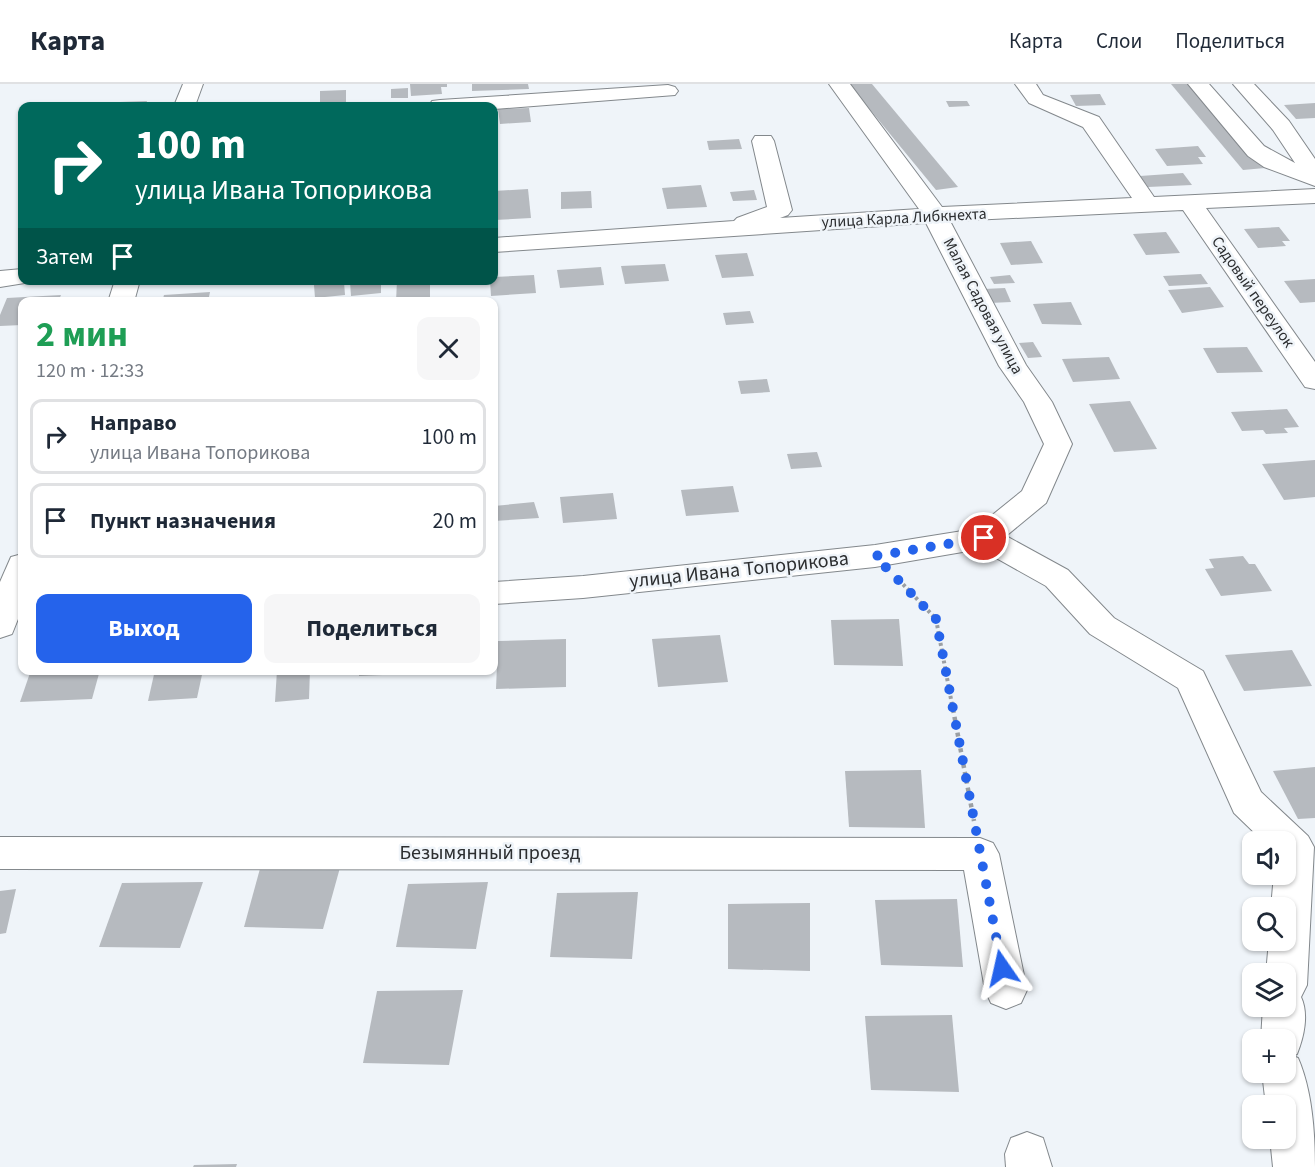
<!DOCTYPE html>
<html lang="ru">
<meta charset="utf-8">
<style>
:root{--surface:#fff;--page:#f6f6f7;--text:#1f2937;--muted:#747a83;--line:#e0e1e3;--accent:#2563eb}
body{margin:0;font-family:"Source Sans 3",sans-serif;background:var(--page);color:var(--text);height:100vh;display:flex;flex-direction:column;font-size:22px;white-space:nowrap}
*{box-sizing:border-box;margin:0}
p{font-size:20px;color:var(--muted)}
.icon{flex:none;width:33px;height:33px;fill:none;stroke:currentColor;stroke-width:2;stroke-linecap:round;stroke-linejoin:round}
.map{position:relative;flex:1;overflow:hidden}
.panel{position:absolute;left:18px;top:213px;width:480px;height:378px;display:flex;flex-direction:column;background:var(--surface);border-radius:12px;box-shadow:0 2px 4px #0004}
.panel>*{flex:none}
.hud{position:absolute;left:18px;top:18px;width:480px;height:183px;border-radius:12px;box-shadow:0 2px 4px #0004;background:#00695c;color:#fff;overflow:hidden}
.controls{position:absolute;left:1242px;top:747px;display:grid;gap:12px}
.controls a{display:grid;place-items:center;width:54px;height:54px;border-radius:12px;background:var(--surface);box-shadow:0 2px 4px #0004;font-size:30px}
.pin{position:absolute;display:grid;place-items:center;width:51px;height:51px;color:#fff;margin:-26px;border:3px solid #fff;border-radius:50%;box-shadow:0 2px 6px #0007}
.me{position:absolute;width:66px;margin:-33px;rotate:349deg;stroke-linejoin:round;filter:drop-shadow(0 0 4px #0008)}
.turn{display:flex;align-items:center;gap:21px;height:126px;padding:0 18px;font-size:27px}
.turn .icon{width:78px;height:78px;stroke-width:2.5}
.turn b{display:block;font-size:42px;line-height:51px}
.then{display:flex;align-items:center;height:57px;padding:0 18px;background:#0003;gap:12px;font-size:22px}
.round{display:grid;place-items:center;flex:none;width:63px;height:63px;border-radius:12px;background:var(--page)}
.headline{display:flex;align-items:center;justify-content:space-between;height:102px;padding:0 18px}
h1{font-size:36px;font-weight:700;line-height:45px;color:#1e9e55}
.button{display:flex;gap:12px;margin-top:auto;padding:12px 18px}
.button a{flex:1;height:69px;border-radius:12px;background:var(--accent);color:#fff;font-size:24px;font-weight:700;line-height:69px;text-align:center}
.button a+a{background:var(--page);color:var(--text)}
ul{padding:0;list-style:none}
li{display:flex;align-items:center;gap:18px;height:75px;margin:0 12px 9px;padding:0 6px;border:3px solid var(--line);border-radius:12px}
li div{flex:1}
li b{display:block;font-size:22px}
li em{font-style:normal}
header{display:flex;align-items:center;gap:36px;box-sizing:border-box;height:84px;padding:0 30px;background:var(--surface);border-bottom:2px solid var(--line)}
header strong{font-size:28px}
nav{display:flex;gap:33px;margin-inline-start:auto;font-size:21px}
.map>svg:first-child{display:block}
.building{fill:#b6babf}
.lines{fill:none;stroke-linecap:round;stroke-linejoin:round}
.minor-casing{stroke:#83888c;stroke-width:2}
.path-far1{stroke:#9b9fa3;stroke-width:4;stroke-dasharray:3 3;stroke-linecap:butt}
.path{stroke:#9b9fa3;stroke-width:4.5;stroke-dasharray:4 4;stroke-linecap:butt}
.minor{fill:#fff;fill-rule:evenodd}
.route{stroke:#2563eb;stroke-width:10;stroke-dasharray:0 18}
.labels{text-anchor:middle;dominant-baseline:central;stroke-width:5;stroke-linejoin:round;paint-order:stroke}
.far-street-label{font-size:16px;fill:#2c2e30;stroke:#eff4f9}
.street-label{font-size:20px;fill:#2c2e30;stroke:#eff4f9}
</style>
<header>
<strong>Карта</strong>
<nav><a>Карта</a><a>Слои</a><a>Поделиться</a></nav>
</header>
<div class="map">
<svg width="1315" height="1083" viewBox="0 0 1315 1083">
<rect width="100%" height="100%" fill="#eff4f9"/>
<g class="building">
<path d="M410 0H447V3H441L442 10 411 12Z"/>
<path d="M472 0H528L529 5 472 7Z"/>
<path d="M849 0H872L958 103 936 106Z"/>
<path d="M1171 0H1193L1265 84 1243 86Z"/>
<path d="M408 4V14H391V5Z"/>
<path d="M346 6V18L320 20V7Z"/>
<path d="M1100 10 1106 21 1076 22 1070 11Z"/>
<path d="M147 17 145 22H118L120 18Z"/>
<path d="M946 17H967L970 22 949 23Z"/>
<path d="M1315 19V34L1296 35 1284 21Z"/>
<path d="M529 24 531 38 500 40 498 25Z"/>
<path d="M739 55 742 65 709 66 707 57Z"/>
<path d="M1198 62 1206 73H1198L1203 80 1167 82 1155 65Z"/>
<path d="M1183 89 1192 101 1148 103 1140 92Z"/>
<path d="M701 101 707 123 667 125 662 104Z"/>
<path d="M528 105 531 134 494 136V107Z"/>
<path d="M754 106 757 116 733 117 730 108Z"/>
<path d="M591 107 592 124 561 125V108Z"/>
<path d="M1279 143 1290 157H1282L1286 162 1258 164 1244 145Z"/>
<path d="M1166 148 1180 169 1146 171 1133 150Z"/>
<path d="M1031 157 1043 179 1011 181 1000 159Z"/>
<path d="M747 169 754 192 722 194 715 171Z"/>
<path d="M665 180 669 197 625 200 621 182Z"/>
<path d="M601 183 604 201 560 204 557 186Z"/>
<path d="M1201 190 1208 200 1169 202 1163 192Z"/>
<path d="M534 191 536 209 491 212 490 196H494V193Z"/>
<path d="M1010 191 1015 199 994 200 990 193Z"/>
<path d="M1315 195V218L1300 219 1284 197Z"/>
<path d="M381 196V209L351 212 350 198Z"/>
<path d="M397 196H430V218H396Z"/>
<path d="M344 198 345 211 315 214 314 201Z"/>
<path d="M1210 203 1224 223 1182 229 1168 206Z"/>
<path d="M1005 204 1011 218 990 219 984 205Z"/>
<path d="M210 208 208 218H162L164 211Z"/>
<path d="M61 211 58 218H22V241L0 242V231L7 214Z"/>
<path d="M1071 218 1082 241 1042 240 1033 220Z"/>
<path d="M750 227 754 239 726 241 723 229Z"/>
<path d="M1033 258 1042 273 1028 274 1019 259Z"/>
<path d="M1247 263 1263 288 1217 289 1203 264Z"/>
<path d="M1109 273 1120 295 1073 298 1062 275Z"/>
<path d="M767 295 770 308 741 310 738 297Z"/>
<path d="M1130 317 1157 365 1114 368 1089 320Z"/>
<path d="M1287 325 1299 343 1284 344 1288 349 1266 350 1263 346 1242 347 1231 328Z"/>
<path d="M817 368 822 383 791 385 787 370Z"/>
<path d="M1315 376V413L1284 416 1262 380Z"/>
<path d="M733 402 739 428 686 432 681 406Z"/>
<path d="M613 409 617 435 563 439 560 413Z"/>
<path d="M534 418 539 434 494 437V422Z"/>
<path d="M1243 472 1249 480H1255L1272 507 1221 512 1205 485 1214 484 1209 475Z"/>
<path d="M899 535 903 582 834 581 831 536Z"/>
<path d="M720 551 728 598 658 603 652 555Z"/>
<path d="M566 555V603L496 605 498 557Z"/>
<path d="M1292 566 1312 602 1244 607 1225 571Z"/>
<path d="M31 586H100L92 615 20 618Z"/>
<path d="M155 586H203L197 614 148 617Z"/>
<path d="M277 586H310L309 615 275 618Z"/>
<path d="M359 586H429V589L359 592Z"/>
<path d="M1315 683V734L1298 735 1273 687Z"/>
<path d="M921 686 925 744 849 743 845 687Z"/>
<path d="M341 780 323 845 244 843 261 781Z"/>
<path d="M203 798 180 864 99 863 122 799Z"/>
<path d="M488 798 476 865 396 863 408 800Z"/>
<path d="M16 805 6 849 0 850V807Z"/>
<path d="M638 808 632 875 550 873 557 809Z"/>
<path d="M957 815 963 883 881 881 875 816Z"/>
<path d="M810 819V887L728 885V820Z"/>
<path d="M463 906 449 981 363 979 377 907Z"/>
<path d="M952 931 959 1008 871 1006 865 932Z"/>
<path d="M237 1080 236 1083H193L194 1081Z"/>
</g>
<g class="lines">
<defs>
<g id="minor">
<path d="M183 0H203L195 22H174Z"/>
<path d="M829 0H850L942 123 1132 114 1083 43 1029 19 1015 0H1036L1043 11 1099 33 1154 113 1315 105V119L1206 124 1315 278V305L1305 303 1183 126 950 137 1026 281 1052 318 1072 360 1046 419 1006 452 1068 486 1114 534 1203 587 1261 708 1308 752 1314 763 1307 901 1301 913C1309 930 1304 953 1297 970L1293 972 1298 974C1312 1006 1315 1048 1315 1083H1273L1270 1054H1286V1022H1266L1262 988H1286V956H1261L1263 922H1286V890H1266L1269 856H1286V824H1271L1274 790H1286V758H1264L1234 729 1178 604 1090 550 1046 502 980 465 875 483 583 514 494 520V498L583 492 875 461 975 445 1022 407 1044 360 1024 318 999 282 926 139 494 168V154L734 137 737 134 767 123 752 57 755 52H771L774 57 792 126 788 131 780 134 919 125Z"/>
<path d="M1188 0H1209L1264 62 1295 79 1273 46 1233 0H1254L1289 37 1315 75V102L1264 83 1248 72Z"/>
<path d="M668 1 675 3 678 7 675 11 494 25V22H429L432 17 440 16Z"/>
<path d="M22 185V196H32L31 198 0 203V187Z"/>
<path d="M115 196H140L134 218H108Z"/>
<path d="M22 470V525L12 550 0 554V498L11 473Z"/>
<path d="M0 753 980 754 993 759 999 770 1027 906 1021 919 1006 925 991 919 985 906 964 786 0 785Z"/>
<path d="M1027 1048 1043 1054 1052 1083H1006L1005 1070 1011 1054Z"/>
</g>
</defs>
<use href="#minor" class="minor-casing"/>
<path class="path-far1" d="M899 496 936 535 953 626"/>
<path class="path" d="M953 625 974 737"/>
<use href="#minor" class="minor"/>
</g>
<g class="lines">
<path class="route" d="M984 454 875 472 936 535 1002 884"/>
</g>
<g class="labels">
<g class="far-street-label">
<text transform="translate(904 134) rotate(-3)">улица Карла Либкнехта</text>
<text transform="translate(1253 208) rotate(55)">Садовый переулок</text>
<text transform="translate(983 222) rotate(62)">Малая Садовая улица</text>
</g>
<g class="street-label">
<text transform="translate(739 486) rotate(-6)">улица Ивана Топорикова</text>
<text x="490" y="769">Безымянный проезд</text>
</g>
</g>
</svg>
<div class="controls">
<a><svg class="icon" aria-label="sound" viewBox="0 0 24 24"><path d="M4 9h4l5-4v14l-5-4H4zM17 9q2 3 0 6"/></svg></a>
<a><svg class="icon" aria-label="search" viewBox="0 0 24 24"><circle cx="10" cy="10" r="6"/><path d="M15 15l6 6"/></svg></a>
<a><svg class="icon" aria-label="layers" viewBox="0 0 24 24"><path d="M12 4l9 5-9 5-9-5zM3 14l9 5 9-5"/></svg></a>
<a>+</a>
<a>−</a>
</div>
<div class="pin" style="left:984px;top:454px;background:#d93025"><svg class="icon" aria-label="arrive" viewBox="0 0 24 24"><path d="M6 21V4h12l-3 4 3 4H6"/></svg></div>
<svg class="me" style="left:1002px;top:884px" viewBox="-20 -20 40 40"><path d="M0-17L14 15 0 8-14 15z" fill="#2563eb" stroke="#fff" stroke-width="4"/></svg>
<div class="hud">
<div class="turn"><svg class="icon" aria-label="right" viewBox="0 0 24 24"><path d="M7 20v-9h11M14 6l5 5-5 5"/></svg><div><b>100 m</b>улица Ивана Топорикова</div></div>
<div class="then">Затем<svg class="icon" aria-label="arrive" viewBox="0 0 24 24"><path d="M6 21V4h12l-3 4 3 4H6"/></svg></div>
</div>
<section class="panel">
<div class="headline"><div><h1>2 мин</h1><p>120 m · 12:33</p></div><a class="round"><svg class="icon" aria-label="close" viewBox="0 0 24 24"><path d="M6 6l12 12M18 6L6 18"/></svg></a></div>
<ul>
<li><svg class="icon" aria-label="right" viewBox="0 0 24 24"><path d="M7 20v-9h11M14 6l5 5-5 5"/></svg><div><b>Направо</b><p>улица Ивана Топорикова</p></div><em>100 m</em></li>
<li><svg class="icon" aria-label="arrive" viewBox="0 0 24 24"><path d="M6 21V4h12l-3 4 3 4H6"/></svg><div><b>Пункт назначения</b></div><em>20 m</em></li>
</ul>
<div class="button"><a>Выход</a><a>Поделиться</a></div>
</section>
</div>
